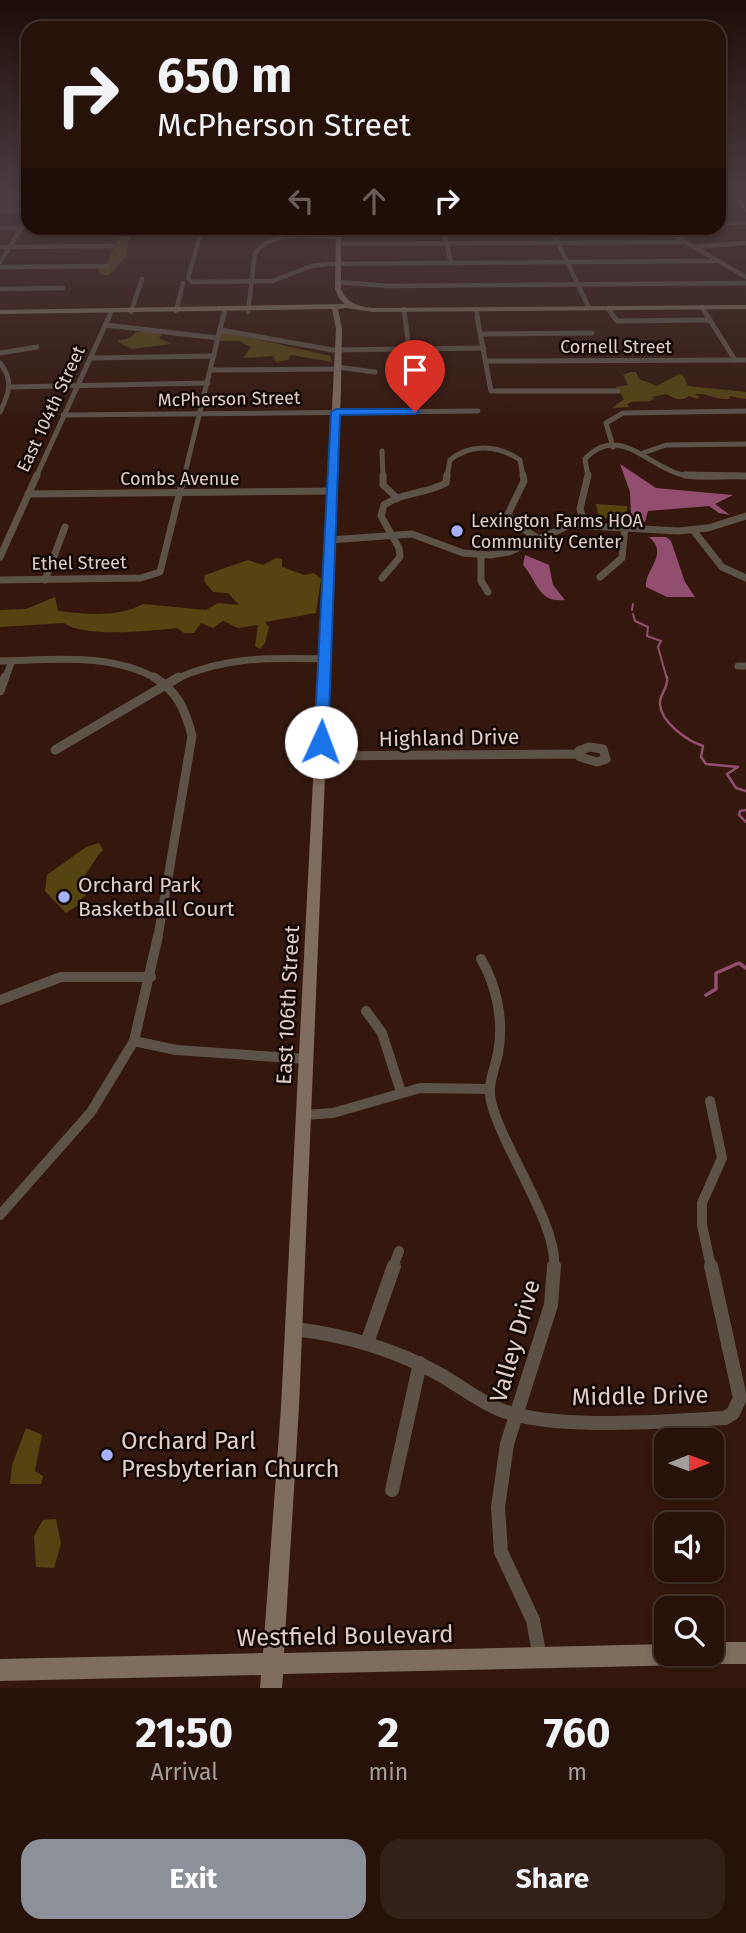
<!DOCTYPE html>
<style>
:root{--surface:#27120a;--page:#332018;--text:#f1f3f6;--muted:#a49e9c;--line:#43322b;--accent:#8c9099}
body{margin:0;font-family:"Fira Sans",sans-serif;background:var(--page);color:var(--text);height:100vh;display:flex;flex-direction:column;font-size:26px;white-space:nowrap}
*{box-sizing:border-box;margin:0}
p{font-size:23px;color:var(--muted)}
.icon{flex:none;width:38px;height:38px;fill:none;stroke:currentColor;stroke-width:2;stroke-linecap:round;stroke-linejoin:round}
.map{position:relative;height:1688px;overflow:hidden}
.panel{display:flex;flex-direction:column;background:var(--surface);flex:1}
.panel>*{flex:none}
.top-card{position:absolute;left:21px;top:21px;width:705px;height:214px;border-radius:21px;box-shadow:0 4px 10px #0003,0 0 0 2px var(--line);background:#27120a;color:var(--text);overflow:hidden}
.needle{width:46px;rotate:89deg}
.fabs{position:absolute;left:654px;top:1428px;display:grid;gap:14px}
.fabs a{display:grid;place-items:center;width:70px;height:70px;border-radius:14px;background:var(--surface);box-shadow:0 4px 10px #0003,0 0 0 2px var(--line);font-size:35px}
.pin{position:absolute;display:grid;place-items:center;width:60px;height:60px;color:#fff;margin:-72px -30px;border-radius:50% 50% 50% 0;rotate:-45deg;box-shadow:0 0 7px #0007}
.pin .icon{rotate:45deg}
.me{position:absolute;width:77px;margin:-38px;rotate:2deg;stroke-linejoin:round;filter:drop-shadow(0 0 5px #0008)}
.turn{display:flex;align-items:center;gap:24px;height:147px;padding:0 21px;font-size:32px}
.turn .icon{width:91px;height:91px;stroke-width:2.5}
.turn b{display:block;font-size:49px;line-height:60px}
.lanes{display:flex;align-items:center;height:66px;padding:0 21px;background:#0003;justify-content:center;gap:35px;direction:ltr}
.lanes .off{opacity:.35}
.eta{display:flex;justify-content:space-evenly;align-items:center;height:119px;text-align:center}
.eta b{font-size:42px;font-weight:700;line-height:49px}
.primary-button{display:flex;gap:14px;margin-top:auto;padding:14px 21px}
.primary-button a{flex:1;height:80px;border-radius:21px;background:var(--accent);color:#fff;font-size:28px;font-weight:700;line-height:80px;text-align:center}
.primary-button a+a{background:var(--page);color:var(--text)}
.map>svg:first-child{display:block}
.green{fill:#554412}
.water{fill:#924e6e}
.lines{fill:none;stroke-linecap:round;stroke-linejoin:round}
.stream-far2{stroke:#924e6e;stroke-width:2}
.stream-far1{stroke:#924e6e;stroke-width:2.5}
.stream{stroke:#924e6e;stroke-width:3.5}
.street-far5{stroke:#5d5248;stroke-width:4.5}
.street-far4{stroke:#5d5248;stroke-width:5}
.street-far3{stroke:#5d5248;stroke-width:7}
.street-far2{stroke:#5d5248;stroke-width:9}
.street-far1{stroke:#5d5248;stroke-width:10}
.street{stroke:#5d5248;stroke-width:14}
.secondary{fill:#7f6d5d;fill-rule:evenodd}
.route{fill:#1a73e8;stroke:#114b97;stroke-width:2}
.poi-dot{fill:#a7b0fc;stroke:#130704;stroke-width:2.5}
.labels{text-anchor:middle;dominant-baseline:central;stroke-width:5;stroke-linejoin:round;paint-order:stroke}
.far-street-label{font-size:18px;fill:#e1cdc6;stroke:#130704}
.far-poi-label{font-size:18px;fill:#e1cdc6;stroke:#130704;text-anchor:start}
.street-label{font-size:21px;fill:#e1cdc6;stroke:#130704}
.poi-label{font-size:21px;fill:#e1cdc6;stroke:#130704;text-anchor:start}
.near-street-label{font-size:24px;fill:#e1cdc6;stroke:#130704}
.near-poi-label{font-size:24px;fill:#e1cdc6;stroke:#130704;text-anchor:start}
</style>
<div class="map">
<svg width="746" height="1688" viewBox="0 0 746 1688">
<rect width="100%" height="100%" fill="#34180e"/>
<g class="green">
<path d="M120 228H169H135L128 243 127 256 109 275H102L97 269 106 265 123 231Z"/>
<path d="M164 331 159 338 171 344 131 349 117 341 130 338 136 332Z"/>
<path d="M222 331 330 356 332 362 291 355 288 360 276 362 273 356 243 358 251 347 239 341H220Z"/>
<path d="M631 372H636L639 379 657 386 679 374 684 377 688 386 746 392V399L729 396 730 399C714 400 706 392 695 394L700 397 697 399 689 396C680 403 674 398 666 394L652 397 654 399C646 404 636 399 627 404L629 407 612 408 624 399 616 387 628 385 623 375Z"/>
<path d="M596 504 627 506V519L599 518Z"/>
<path d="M276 558 282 559V567L304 575 314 573 321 579 316 613 265 622 269 627 265 643 260 649 255 646 258 625 238 628 223 621 213 628 201 623 194 633H184L177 628C150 631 84 638 64 623L0 627V610L26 609 55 597 58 611C85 614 118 618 143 604L206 610 218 603 239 605 228 593 213 592 204 581 205 575 248 560 263 565Z"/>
<path d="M99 843 103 850C94 859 90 870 81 880L89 893 81 899 83 902 66 913 45 891 47 875 86 847Z"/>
<path d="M26 1428 42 1435 35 1471 43 1476 41 1484H10L12 1465Z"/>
<path d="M56 1519 61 1544 54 1568 36 1567 34 1536 43 1520Z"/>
</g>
<g class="water">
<path d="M620 464 656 488 733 495 715 504 730 515 719 513 709 506 648 511 645 522H627L631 517 630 492Z"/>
<path d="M649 537H666L671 541 685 582 695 597H667L646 587C644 570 670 554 649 537Z"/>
<path d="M525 555 549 565 553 585 565 600C538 603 538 582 523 565Z"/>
</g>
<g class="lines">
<g class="stream-far2">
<path d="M632 610 633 604"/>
<path d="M633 614 635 621 648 627 647 636 661 641 658 647 667 679"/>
</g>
<g class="stream-far1">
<path d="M667 677C669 687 659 695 660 704 661 723 688 741 703 746L701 757 706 764 738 767 727 774 736 788 746 791"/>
<path d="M746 810 740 811 739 815 746 822"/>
</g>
<path class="stream" d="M706 995 716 989V973L739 963 746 968"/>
<g class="street-far5">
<path d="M0 194H18"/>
<path d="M0 211 28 210"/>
<path d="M719 223H746"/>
<path d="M0 228H26"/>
<path d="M551 228 589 308"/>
<path d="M661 228 746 277"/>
<path d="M200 235 188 278 192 282 272 281 312 266 328 264 718 261"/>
<path d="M445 237 451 263"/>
<path d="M338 244 684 242"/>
<path d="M0 247 113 246"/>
<path d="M694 247 746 243"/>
<path d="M0 262 28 217"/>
<path d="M0 267 109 266"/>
<path d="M338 282 388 286 746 283"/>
<path d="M0 289 63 288"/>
<path d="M702 307 709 319"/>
<path d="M608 308 615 319"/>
<path d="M404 309 405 319"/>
<path d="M476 309 478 319"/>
<path d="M176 311 183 283"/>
<path d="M131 312 142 279"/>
<path d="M248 312 255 253C274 229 310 236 338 237"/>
<path d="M108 319 111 312"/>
<path d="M223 319 225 311"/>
</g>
<g class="street-far4">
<path d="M405 317 412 372"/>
<path d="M477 317 491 391H618"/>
<path d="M614 317 617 321 710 320"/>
<path d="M708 317 735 360"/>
<path d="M105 325 218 338"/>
<path d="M220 330 333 350 484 348"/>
<path d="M481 334 592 333"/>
<path d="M0 353 37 347"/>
<path d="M91 358 214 356"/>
<path d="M486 361 746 360"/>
<path d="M0 363C14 380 9 394 0 412"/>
<path d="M337 367 375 372"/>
<path d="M211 370 337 369"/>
<path d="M11 387 208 383"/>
<path d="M63 415 478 411"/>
<path d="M613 447 606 423 623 413 746 411"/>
<path d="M382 451 383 477"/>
<path d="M643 453 666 445 746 444"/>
<path d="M36 477 109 317"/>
<path d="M184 477 223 317"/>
<path d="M447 477 450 460C471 443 498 445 520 460L523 477"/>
<path d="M588 477 585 459C617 424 646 464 679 474 700 480 724 476 746 476"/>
</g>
<g class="street-far3">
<path d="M383 475V485L396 497"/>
<path d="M523 475 524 481 508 514 514 523 537 538"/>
<path d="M685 475 746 476"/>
<path d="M28 494 332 491"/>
<path d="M585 524 580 509 588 475"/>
<path d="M693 530 722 567 746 578"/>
<path d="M330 540 412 534 463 553 490 555 509 552 570 525 678 531 708 528 746 516"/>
<path d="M481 555V581L488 592"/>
<path d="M0 557 37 475"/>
<path d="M600 577 622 558 625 528"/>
<path d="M382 578 400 557 399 548 381 516 384 505C403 492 426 494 446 483L447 475"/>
<path d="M0 580 141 578 160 572 184 475"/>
<path d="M45 580 65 527"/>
<path d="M0 661C51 660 111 652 157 679"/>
<path d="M738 666H746"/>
<path d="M5 679 12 661"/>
<path d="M176 679C226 656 271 658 325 659"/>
</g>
<g class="street-far2">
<path d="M154 677C178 692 185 709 192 736L158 937"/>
<path d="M0 691 5 677"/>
<path d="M589 747 603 749 606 759 597 762 580 757 579 751Z"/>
<path d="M55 750 179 677"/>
<path d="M320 756 579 754"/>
</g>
<g class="street-far1">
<path d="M481 959C497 986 504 1022 498 1053 495 1068 487 1085 491 1101 501 1146 558 1224 554 1267"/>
<path d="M0 1000 61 977H151"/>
<path d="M366 1011 382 1033 401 1092"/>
<path d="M134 1041 176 1050 306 1059"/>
<path d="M710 1101 722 1158 702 1203V1225L711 1267"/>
<path d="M304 1115 333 1113 420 1088 489 1089"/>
<path d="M0 1215 91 1112 134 1041 158 936"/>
<path d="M393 1267 399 1251"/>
</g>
<g class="street">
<path d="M294 1329C347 1335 394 1349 441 1375 460 1386 480 1402 501 1410 556 1431 665 1421 725 1418L733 1413 740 1398 711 1266"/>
<path d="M368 1340 394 1266"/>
<path d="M392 1490 420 1363"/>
<path d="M540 1658 533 1620 501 1552 498 1507 507 1444 551 1305 554 1266"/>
</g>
<g class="secondary">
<path d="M730 194H735L746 207V212Z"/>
<path d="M336 228H341V289C348 304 357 306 373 308L746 305V309L373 312 346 308 338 309 342 329 341 389 299 1407 284 1653 667 1644V1654H702L699 1662 691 1665 283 1674 282 1688H260L261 1675 0 1681V1659L263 1653 281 1407 336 329 332 309 0 314V310L345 304 339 298 335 289Z"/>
<path d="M712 1642H746V1664H712L704 1661 702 1654H712Z"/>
</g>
</g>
<linearGradient id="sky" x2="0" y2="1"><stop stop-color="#1d0d08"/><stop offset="0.45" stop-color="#4a3d41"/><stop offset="1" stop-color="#4a3d41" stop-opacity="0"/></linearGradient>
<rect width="746" height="430" fill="url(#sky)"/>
<path class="route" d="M336 409H415L420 412 415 414 340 415 328 742 321 747 314 742 331 412Z"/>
<g class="poi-dot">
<circle cx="457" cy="531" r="7"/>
<circle cx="64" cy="897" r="7"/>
<circle cx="107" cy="1455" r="7"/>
</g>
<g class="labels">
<g class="far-street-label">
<text x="616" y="347">Cornell Street</text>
<text transform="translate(229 399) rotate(-1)">McPherson Street</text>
<text transform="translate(51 409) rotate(-65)">East 104th Street</text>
<text x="180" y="479">Combs Avenue</text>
<text transform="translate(79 563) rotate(-1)">Ethel Street</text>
</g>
<g class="far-poi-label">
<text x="471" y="521">Lexington Farms HOA<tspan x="471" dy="21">Community Center</tspan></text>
</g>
<g class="street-label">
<text transform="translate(449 738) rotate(-1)">Highland Drive</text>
<text transform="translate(288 1005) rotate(-87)">East 106th Street</text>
</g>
<g class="poi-label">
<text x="78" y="885">Orchard Park<tspan x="78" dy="24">Basketball Court</tspan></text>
</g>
<g class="near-street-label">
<text transform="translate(515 1341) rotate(-74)">Valley Drive</text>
<text transform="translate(640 1396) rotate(-1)">Middle Drive</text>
<text transform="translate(345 1636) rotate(-1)">Westfield Boulevard</text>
</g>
<g class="near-poi-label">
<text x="121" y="1441">Orchard Parl<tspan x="121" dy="28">Presbyterian Church</tspan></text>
</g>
</g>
</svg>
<div class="fabs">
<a><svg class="needle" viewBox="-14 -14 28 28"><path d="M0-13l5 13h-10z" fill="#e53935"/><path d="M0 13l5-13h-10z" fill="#a49e9c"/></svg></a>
<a><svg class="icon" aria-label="sound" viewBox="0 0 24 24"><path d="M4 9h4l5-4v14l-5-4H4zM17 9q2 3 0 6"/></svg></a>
<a><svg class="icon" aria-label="search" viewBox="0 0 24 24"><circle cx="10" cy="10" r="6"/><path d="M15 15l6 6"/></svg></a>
</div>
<div class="pin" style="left:415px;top:412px;background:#d93025"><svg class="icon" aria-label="arrive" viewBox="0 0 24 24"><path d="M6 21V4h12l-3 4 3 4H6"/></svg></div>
<svg class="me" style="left:321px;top:742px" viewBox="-20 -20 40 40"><circle r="19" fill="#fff"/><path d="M0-13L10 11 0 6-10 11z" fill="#1a73e8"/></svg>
<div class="top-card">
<div class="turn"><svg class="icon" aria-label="right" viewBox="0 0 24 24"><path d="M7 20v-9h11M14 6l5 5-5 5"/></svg><div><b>650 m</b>McPherson Street</div></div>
<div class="lanes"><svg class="icon off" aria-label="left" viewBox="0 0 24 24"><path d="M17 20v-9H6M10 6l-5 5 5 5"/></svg><svg class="icon off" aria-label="ahead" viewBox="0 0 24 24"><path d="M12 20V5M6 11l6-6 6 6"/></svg><svg class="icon" aria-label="right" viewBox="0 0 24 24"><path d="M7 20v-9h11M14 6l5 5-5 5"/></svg></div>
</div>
</div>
<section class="panel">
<div class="eta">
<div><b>21:50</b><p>Arrival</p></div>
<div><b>2</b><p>min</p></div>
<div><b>760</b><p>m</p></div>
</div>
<div class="primary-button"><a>Exit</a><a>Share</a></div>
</section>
